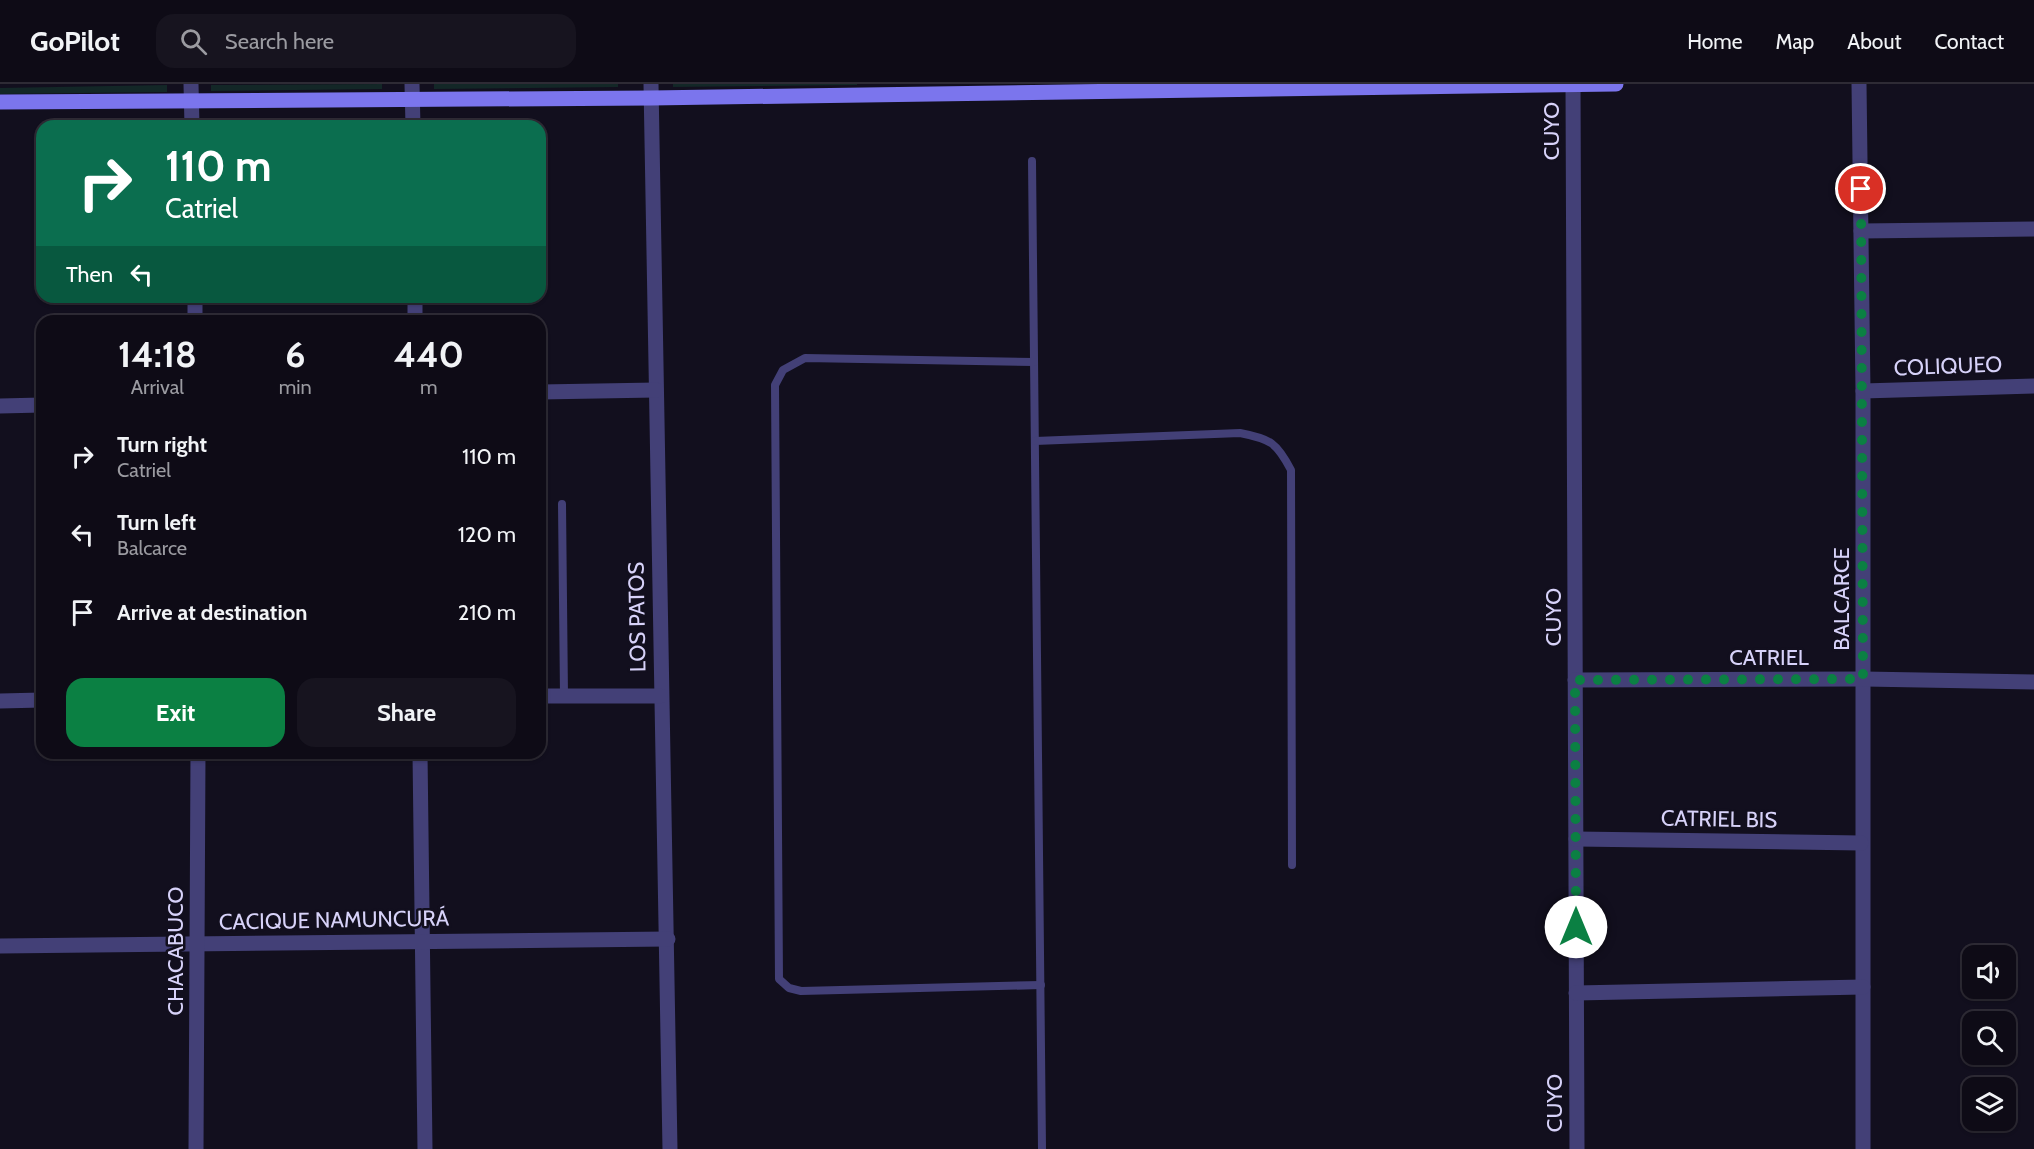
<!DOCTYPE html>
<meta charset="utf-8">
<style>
:root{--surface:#0e0b16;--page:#17141f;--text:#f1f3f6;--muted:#9b9ba1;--line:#2e2b35;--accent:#0b8043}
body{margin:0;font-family:Cabin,sans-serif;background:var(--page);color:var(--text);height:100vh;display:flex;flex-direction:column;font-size:22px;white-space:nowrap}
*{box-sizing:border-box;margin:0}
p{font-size:20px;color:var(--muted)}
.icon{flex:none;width:33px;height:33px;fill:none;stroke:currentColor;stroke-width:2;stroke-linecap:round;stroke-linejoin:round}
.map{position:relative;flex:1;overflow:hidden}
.panel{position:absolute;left:36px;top:231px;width:510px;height:444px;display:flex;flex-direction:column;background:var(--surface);border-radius:18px;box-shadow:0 2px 4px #0004,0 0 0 2px var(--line)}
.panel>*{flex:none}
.top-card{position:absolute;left:36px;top:36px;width:510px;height:183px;border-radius:18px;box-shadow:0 2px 4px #0004,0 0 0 2px var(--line);background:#0b6e4f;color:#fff;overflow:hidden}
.controls{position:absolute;left:1962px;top:861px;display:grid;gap:12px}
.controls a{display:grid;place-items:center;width:54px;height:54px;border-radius:12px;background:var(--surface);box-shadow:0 2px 4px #0004,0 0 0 2px var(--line);font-size:30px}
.pin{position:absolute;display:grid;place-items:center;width:51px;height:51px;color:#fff;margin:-26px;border:3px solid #fff;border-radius:50%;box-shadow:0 2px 6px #0007}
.me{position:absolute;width:66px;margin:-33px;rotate:0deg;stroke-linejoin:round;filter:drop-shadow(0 0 4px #0008)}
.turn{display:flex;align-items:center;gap:21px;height:126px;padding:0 30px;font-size:27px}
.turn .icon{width:78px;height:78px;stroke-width:2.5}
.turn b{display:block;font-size:42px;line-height:51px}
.then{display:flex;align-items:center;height:57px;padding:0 30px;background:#0003;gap:12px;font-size:22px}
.eta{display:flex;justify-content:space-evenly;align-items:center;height:102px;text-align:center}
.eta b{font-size:36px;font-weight:800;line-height:42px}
.action{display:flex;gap:12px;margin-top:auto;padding:12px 30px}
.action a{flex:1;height:69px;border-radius:18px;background:var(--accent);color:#fff;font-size:24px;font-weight:800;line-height:69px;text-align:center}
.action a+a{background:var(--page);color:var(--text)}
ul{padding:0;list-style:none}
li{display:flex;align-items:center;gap:18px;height:78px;padding:0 30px}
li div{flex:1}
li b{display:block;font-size:22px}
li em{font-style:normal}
header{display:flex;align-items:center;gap:36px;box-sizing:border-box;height:84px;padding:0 30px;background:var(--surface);border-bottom:2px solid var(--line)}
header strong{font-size:28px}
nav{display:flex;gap:33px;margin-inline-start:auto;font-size:21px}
.search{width:420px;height:54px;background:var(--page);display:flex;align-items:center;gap:15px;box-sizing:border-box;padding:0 21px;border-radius:18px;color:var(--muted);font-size:22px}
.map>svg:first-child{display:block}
.green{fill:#132727}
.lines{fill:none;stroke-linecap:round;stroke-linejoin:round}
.lane{stroke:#434077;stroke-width:8}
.street{stroke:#434077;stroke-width:15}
.secondary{stroke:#7b75ed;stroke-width:15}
.route{stroke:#0b8043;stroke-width:10;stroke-dasharray:0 18}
.labels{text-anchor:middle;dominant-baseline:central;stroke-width:5;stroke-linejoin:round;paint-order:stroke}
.street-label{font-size:22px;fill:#d7d2f9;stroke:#120f1e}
</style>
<header>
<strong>GoPilot</strong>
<div class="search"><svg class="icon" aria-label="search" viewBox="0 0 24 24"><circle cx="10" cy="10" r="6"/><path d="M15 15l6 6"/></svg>Search here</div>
<nav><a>Home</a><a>Map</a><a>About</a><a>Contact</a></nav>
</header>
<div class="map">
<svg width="2034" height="1065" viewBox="0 0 2034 1065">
<rect width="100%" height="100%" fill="#120f1e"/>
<g class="green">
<path d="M382 0V5L211 7V1Z"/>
<path d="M434 0H618V3L434 5Z"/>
<path d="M673 0H857V1L673 3Z"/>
<path d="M167 1V8L0 10V4Z"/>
</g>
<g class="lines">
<g class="lane">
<path d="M1032 77 1042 1065"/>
<path d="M1034 278 805 274 783 286 775 301 779 895 789 904 801 907 1041 901"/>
<path d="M1035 357 1240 349C1271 355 1277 359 1291 386L1292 781"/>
<path d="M562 420 564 612"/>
</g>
<g class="street">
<path d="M191 0 192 42"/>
<path d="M412 0 413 42"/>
<path d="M651 0 670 1065"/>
<path d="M1573 0 1577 1065"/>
<path d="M1859 0 1863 307V1065"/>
<path d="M1861 147 2034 145"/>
<path d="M195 213V237"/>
<path d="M415 213V237"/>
<path d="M1863 307 2034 302"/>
<path d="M540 308 656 306"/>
<path d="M0 322 42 321"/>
<path d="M1575 596 1864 595 2034 598"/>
<path d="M540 612H660"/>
<path d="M0 617 42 616"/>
<path d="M420 669 425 1065"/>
<path d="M1576 755 1861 759"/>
<path d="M0 862 668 855"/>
<path d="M1576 909 1863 903"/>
<path d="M196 1065 198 669"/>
</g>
<path class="secondary" d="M0 18 651 14 1616 0"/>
</g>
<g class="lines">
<path class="route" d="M1576 843 1575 596 1863 595 1861 105"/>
</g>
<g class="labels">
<g class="street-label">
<text transform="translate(1551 47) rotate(-90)">CUYO</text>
<text transform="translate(1948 282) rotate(-2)">COLIQUEO</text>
<text transform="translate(1841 515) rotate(-90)">BALCARCE</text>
<text transform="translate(637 533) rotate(-91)">LOS PATOS</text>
<text transform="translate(1553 533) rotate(-90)">CUYO</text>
<text x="1769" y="573">CATRIEL</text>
<text transform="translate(1719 735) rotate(1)">CATRIEL BIS</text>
<text transform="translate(334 836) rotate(-1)">CACIQUE NAMUNCURÁ</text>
<text transform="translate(175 867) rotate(-90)">CHACABUCO</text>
<text transform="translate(1554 1019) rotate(-90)">CUYO</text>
</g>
</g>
</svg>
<div class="controls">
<a><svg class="icon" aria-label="sound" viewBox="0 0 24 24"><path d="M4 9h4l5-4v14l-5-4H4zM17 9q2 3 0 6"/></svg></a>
<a><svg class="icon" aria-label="search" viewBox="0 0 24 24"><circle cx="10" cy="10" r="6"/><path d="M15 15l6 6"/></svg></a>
<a><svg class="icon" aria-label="layers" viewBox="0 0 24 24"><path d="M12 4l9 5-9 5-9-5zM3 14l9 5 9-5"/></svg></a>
</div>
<div class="pin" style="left:1861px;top:105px;background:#d93025"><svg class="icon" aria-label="arrive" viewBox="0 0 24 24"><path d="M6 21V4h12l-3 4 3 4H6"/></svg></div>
<svg class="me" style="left:1576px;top:843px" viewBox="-20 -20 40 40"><circle r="19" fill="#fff"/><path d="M0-13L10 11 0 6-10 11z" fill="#0b8043"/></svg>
<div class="top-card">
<div class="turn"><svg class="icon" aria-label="right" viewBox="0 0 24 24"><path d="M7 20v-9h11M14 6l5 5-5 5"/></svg><div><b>110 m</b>Catriel</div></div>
<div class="then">Then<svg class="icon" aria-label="left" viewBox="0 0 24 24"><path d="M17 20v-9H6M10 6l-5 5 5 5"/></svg></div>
</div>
<section class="panel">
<div class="eta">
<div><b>14:18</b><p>Arrival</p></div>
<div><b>6</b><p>min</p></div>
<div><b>440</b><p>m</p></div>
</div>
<ul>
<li><svg class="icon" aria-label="right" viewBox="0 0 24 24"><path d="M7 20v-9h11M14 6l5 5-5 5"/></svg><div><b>Turn right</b><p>Catriel</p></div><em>110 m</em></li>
<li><svg class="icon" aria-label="left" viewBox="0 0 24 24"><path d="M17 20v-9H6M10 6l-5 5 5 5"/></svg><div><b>Turn left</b><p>Balcarce</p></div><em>120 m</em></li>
<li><svg class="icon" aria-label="arrive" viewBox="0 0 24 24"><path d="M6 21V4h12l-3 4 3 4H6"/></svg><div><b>Arrive at destination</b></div><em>210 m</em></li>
</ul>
<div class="action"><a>Exit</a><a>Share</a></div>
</section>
</div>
